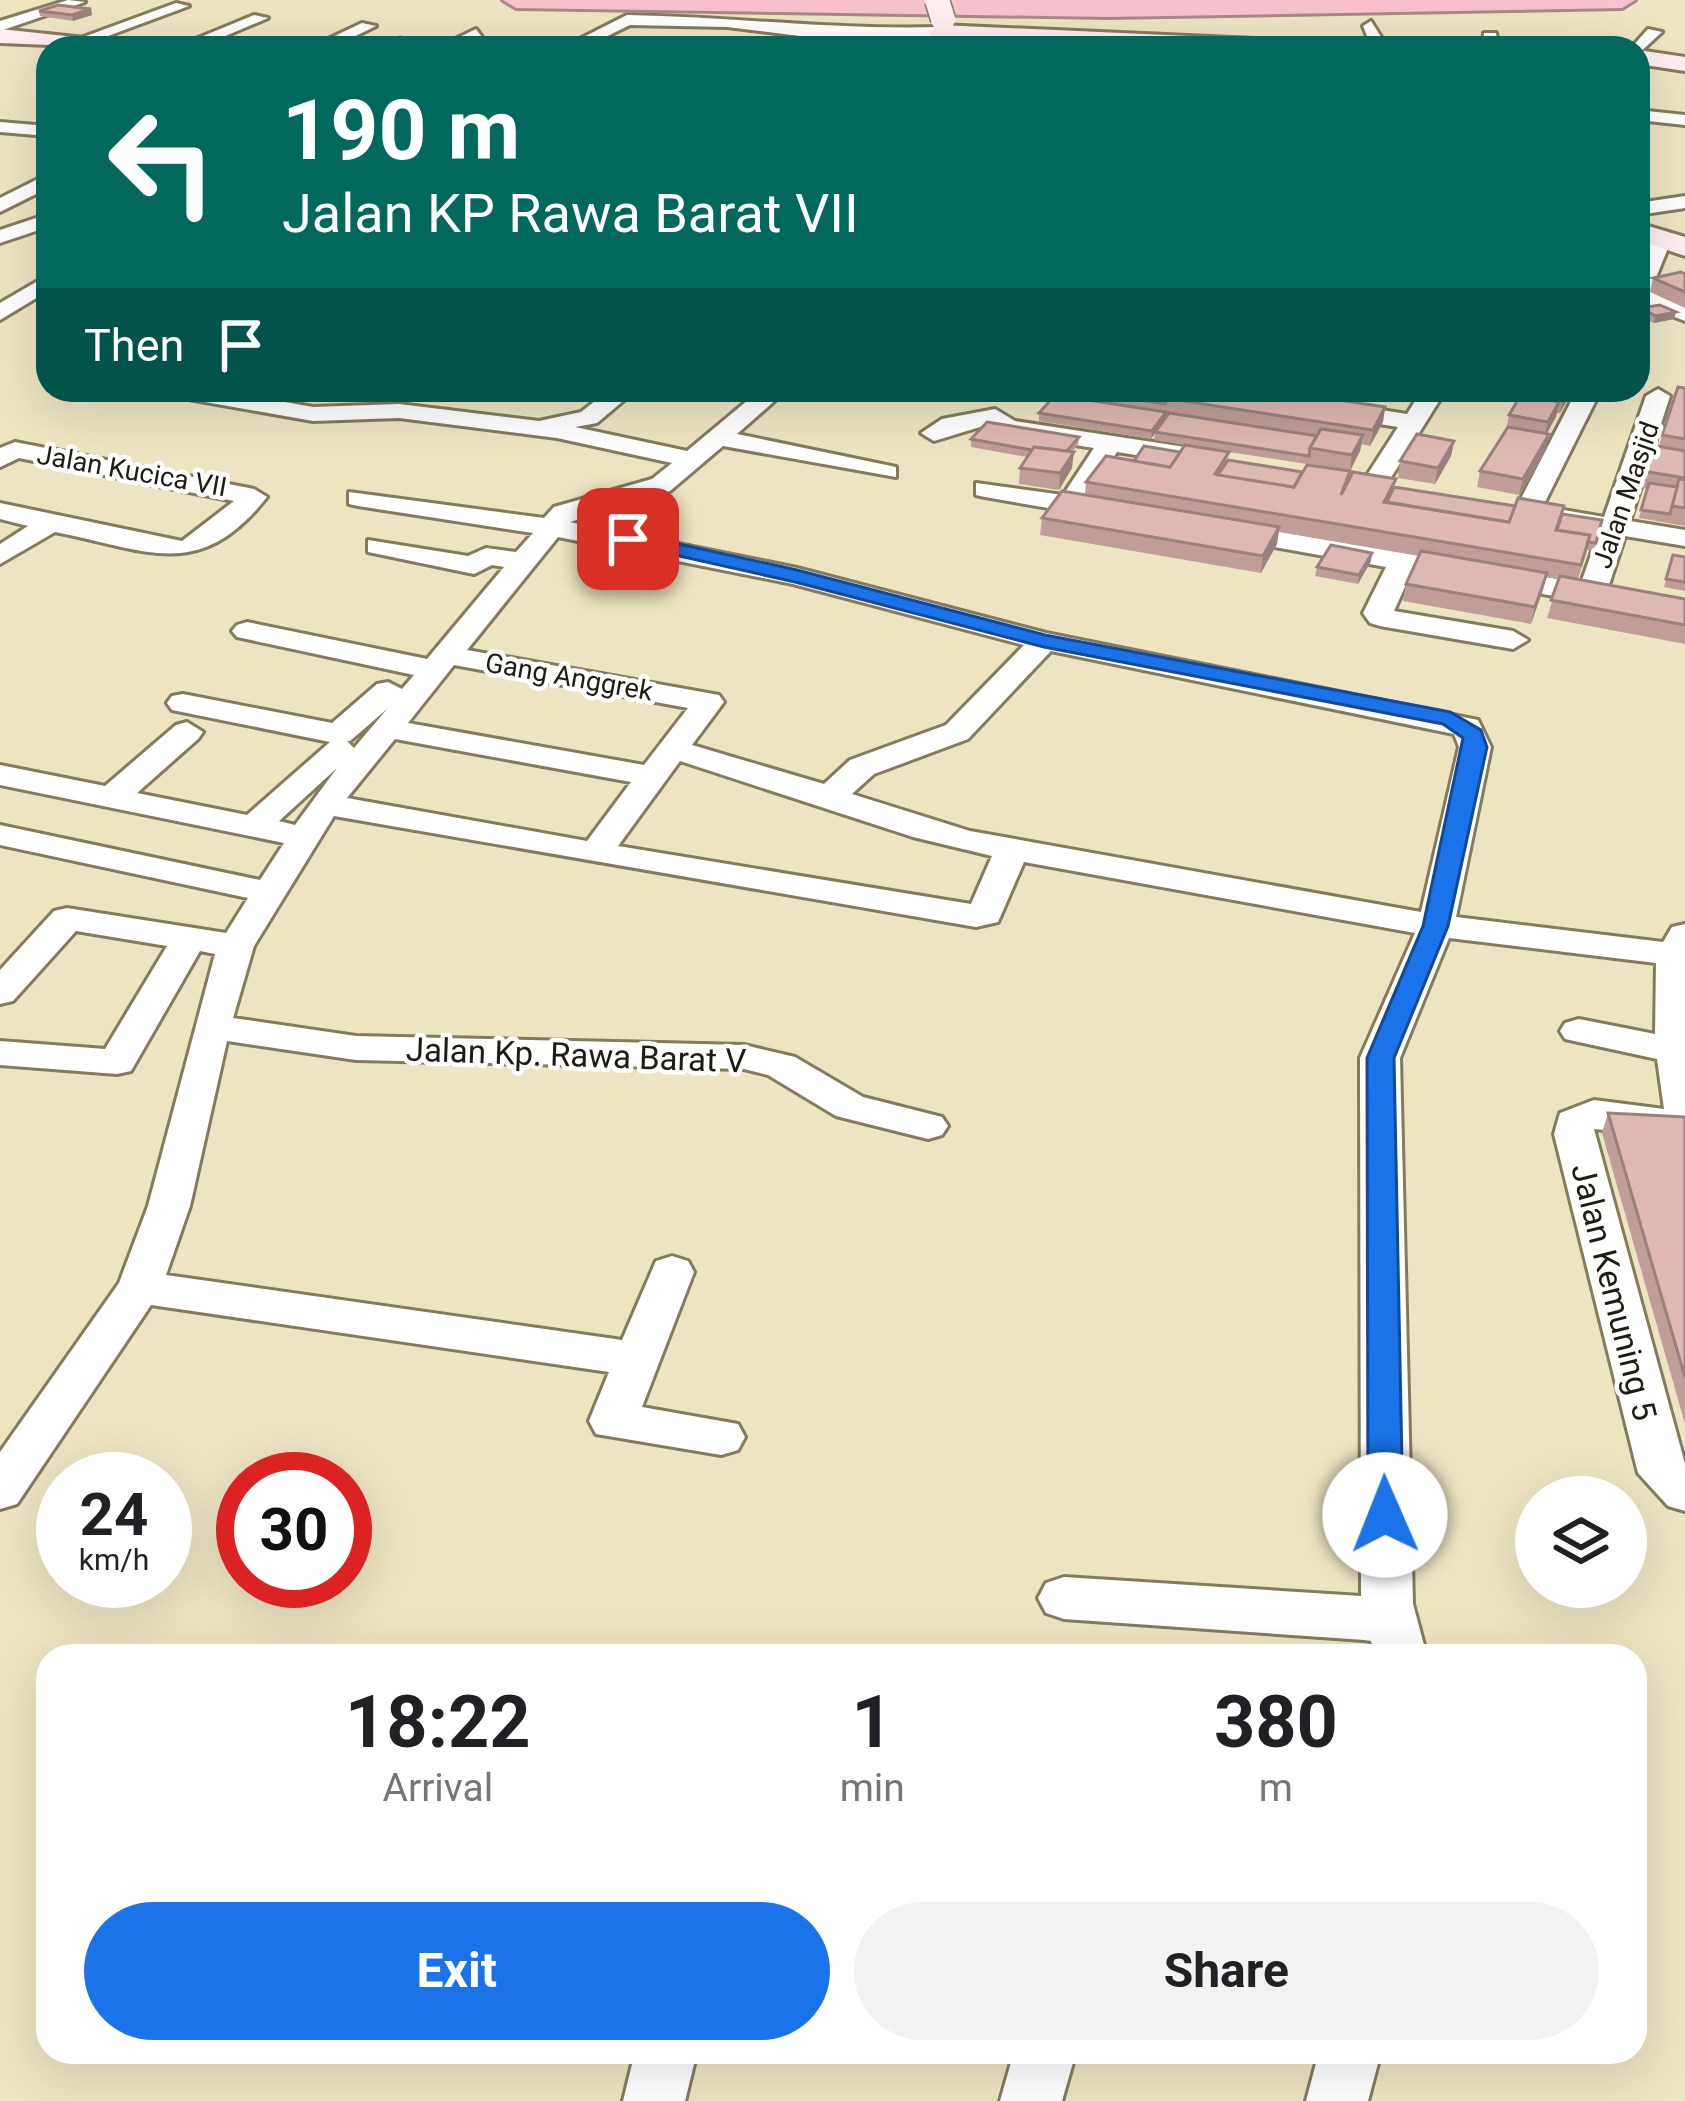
<!DOCTYPE html>
<style>
:root{--surface:#fff;--page:#f2f2f2;--text:#202124;--muted:#757577;--accent:#1a73e8}
body{margin:0;font-family:Roboto,sans-serif;background:var(--page);color:var(--text);height:100vh;display:flex;flex-direction:column;font-size:45px;white-space:nowrap}
*{box-sizing:border-box;margin:0}
p{font-size:39px;color:var(--muted)}
.icon{flex:none;width:66px;height:66px;fill:none;stroke:currentColor;stroke-width:2;stroke-linecap:round;stroke-linejoin:round}
.map{position:relative;flex:1;overflow:hidden}
.sheet{position:absolute;left:36px;top:1644px;width:1611px;height:420px;display:flex;flex-direction:column;background:var(--surface);border-radius:36px;box-shadow:0 12px 48px #0002}
.sheet>*{flex:none}
.guide{position:absolute;left:36px;top:36px;width:1614px;height:366px;border-radius:36px;box-shadow:0 12px 48px #0002;background:#00695c;color:#fff;overflow:hidden}
.fabs{position:absolute;left:1515px;top:1476px;display:grid;gap:24px}
.fabs a{display:grid;place-items:center;width:132px;height:132px;border-radius:50%;background:var(--surface);box-shadow:0 12px 48px #0002;font-size:60px}
.speed{position:absolute;left:36px;top:1452px;display:flex;gap:24px;font-size:60px;font-weight:700;text-align:center}
.speed>*{display:grid;place-content:center;width:156px;height:156px;border-radius:50%;background:var(--surface);box-shadow:0 12px 48px #0002;line-height:1}
.speed small{font-size:30px;font-weight:400}
.speed .limit{border:18px solid #d22;background:#fff;color:#111}
.pin{position:absolute;display:grid;place-items:center;width:102px;height:102px;color:#fff;margin:-51px;border-radius:24px;box-shadow:0 6px 18px #0006}
.me{position:absolute;width:132px;margin:-66px;rotate:359deg;stroke-linejoin:round;filter:drop-shadow(0 0 9px #0008)}
.turn{display:flex;align-items:center;gap:42px;height:252px;padding:0 48px;font-size:54px}
.turn .icon{width:156px;height:156px;stroke-width:2.5}
.turn b{display:block;font-size:84px;line-height:102px}
.then{display:flex;align-items:center;height:114px;padding:0 48px;background:#0003;gap:24px;font-size:45px}
.eta{display:flex;justify-content:space-evenly;align-items:center;height:204px;text-align:center}
.eta b{font-size:72px;font-weight:700;line-height:84px}
.button{display:flex;gap:24px;margin-top:auto;padding:24px 48px}
.button a{flex:1;height:138px;border-radius:72px;background:var(--accent);color:#fff;font-size:48px;font-weight:700;line-height:138px;text-align:center}
.button a+a{background:var(--page);color:var(--text)}
.map>svg:first-child{display:block}
.lines{fill:none;stroke-linecap:round;stroke-linejoin:round}
.street-casing{stroke:#847b5d;stroke-width:6}
.secondary-casing{stroke:#847b5d;stroke-width:6}
.highway-casing{stroke:#ab878a;stroke-width:6}
.street{fill:#fff;fill-rule:evenodd}
.secondary{fill:#fdecf0;fill-rule:evenodd}
.highway{fill:#f7c1cd;fill-rule:evenodd}
.secondary-bridge-casing{stroke:#847b5d;stroke-width:27;stroke-linecap:butt}
.secondary-bridge{stroke:#fdecf0;stroke-width:24}
.wall{fill:#bf9e9a}
.shaded-wall{fill:#9b817d}
.building{fill:#deb8b3;stroke:#9b817d;stroke-width:3}
.route{fill:#1a73e8;stroke:#114b97;stroke-width:3}
.labels{text-anchor:middle;dominant-baseline:central;stroke-width:9;stroke-linejoin:round;paint-order:stroke}
.far-street-label{font-size:27px;fill:#1e1b0f;stroke:#fff}
.street-label{font-size:33px;fill:#1e1b0f;stroke:#fff}
</style>
<div class="map">
<svg width="1685" height="2101" viewBox="0 0 1685 2101">
<rect width="100%" height="100%" fill="#ede4c2"/>
<g class="lines">
<defs>
<g id="street">
<path d="M68 0 85 2 0 31V21Z"/>
<path d="M176 3 189 6 81 46 67 43Z"/>
<path d="M254 15 268 18 197 48H174Z"/>
<path d="M627 15C733 17 834 30 940 27L948 32 940 37 832 40 727 27 630 25 583 48H562Z"/>
<path d="M1371 21 1388 48H1372L1363 26Z"/>
<path d="M362 23 376 26 331 48H309Z"/>
<path d="M476 29 482 37 458 48H437Z"/>
<path d="M1648 29 1662 32 1638 54V48H1631Z"/>
<path d="M1484 33H1496L1499 48H1483Z"/>
<path d="M1638 110 1685 115V125L1638 120Z"/>
<path d="M0 122 48 126V136L0 132Z"/>
<path d="M48 174V188L0 212V198Z"/>
<path d="M1685 196V208L1638 215V203Z"/>
<path d="M48 214V227L0 243V230Z"/>
<path d="M1669 234 1679 240 1668 248 1651 290 1685 306V321L1638 303V270L1649 244Z"/>
<path d="M48 275V291L0 320V303Z"/>
<path d="M1658 389 1670 396 1630 521 1685 530V546L1625 536 1608 588 1685 601V619L1412 571 1394 611 1513 631 1528 640 1513 649 1380 626 1370 623 1363 613 1386 567 1229 539 1215 531 1229 523 1581 583 1599 532 1542 522 1539 516 1552 508 1604 517 1646 396Z"/>
<path d="M165 390H218L313 407 399 404 539 421 581 412 609 390H636L597 423 575 427 687 451 760 390H787L737 434 896 467V477L723 446 670 491 570 522 797 568 1046 633 1478 720 1491 747 1456 917 1663 942 1672 927 1685 924V1138L1594 1129 1685 1464V1511L1668 1506 1638 1473 1554 1134 1560 1113 1594 1100 1664 1109 1657 1059 1565 1039 1560 1031 1565 1023 1579 1019 1655 1034 1656 963 1449 938 1400 1058 1413 1604 1427 1656H1375L1371 1641 1364 1640 1064 1619 1046 1613 1038 1598 1046 1583 1064 1577 1361 1596 1360 1058 1415 933 1024 862 998 922 976 927 334 816 254 946 233 1018 356 1036 744 1045 795 1057 863 1097 942 1117 948 1126 942 1135 928 1139 836 1116 768 1075 744 1069 356 1060 227 1041 190 1206 166 1275 622 1340 656 1261 672 1256 688 1261 694 1272 642 1407 738 1424 745 1437 738 1450 721 1455 596 1434 589 1421 609 1372 151 1305 17 1504 0 1509V1452L119 1283 148 1206 215 954 200 951 131 1071 117 1074 0 1065V1041L105 1049 167 946 76 931 13 1001 0 1004V970L54 911 67 908 226 933 248 898 0 845V825L260 880 284 843 0 785V765L105 786 176 725 187 722 203 732 198 739 137 793 247 815 330 742 172 710 167 703 172 696 183 694 332 723 377 684 388 682 402 689 414 675 237 637 232 631 237 625 247 622 427 659 504 567 492 565 474 574 368 552V540L468 556 486 548 516 552 533 533 358 506 349 504V492L544 518 554 507 652 479 672 463 557 438 399 418 313 421 177 397ZM558 537 793 584 1024 645 946 725 850 760 824 784 692 745 724 702 719 695 467 650ZM1051 651 1454 734 1459 747 1421 912 970 831 852 794 874 774 968 739ZM454 665 688 708 644 765 408 723ZM387 709 354 748 347 741H350ZM395 739 631 782 587 841 347 798ZM680 761 913 837 992 856 971 904 618 846ZM337 768 295 825 279 821Z"/>
<path d="M1422 390H1446L1382 492H1364L1360 486 1398 427 1330 416 1318 409 1330 402 1407 414Z"/>
<path d="M1577 390H1601L1540 512 1536 518H1518L1514 512Z"/>
<path d="M995 409 1015 421 1192 448 1205 456 1192 464 1117 452 1087 499 1115 504 1119 510 1106 518 985 497 976 495V483L1063 495 1094 448 1007 434 990 424 934 441 921 433 942 419Z"/>
<path d="M15 442 254 489 267 497C199 583 148 550 55 532L0 564V544L28 526 0 519V503L182 541 234 501 19 458 0 467V448Z"/>
<path d="M635 2052H697L685 2101H623Z"/>
<path d="M1014 2052H1076L1062 2101H1000Z"/>
<path d="M1319 2052H1381L1368 2101H1306Z"/>
</g>
<g id="secondary">
<path d="M940 25 1303 41 1314 48H1151L932 37 929 32Z"/>
<path d="M0 29 113 41 124 48 0 43Z"/>
<path d="M1638 50 1685 57V71L1638 64Z"/>
<path d="M1638 223 1685 237V256L1638 240Z"/>
</g>
<path id="highway" d="M503 0H1635L1622 8 1108 17 516 8Z"/>
</defs>
<use href="#street" class="street-casing"/>
<use href="#secondary" class="secondary-casing"/>
<use href="#highway" class="highway-casing"/>
<use href="#street" class="street"/>
<use href="#secondary" class="secondary"/>
<use href="#highway" class="highway"/>
<defs>
<path id="secondary-bridge" d="M937 0 943 19"/>
</defs>
<use href="#secondary-bridge" class="secondary-bridge-casing"/>
<use href="#secondary-bridge" class="secondary-bridge"/>
</g>
<g class="wall">
<path d="M39 11 92 15 73 21 40 16Z"/>
<path d="M434 41 435 47 433 48H389L388 42Z"/>
<path d="M1685 274V308L1650 292 1653 278Z"/>
<path d="M1640 308 1676 312 1674 319 1654 323 1638 316Z"/>
<path d="M1685 388V526L1639 518 1647 489 1639 487 1643 471 1659 447 1662 435Z"/>
<path d="M1028 390H1273L1385 407 1383 422 1370 446 1362 444 1360 451 1350 471 1154 440 1155 433 1151 439 1039 421V413L1120 405Z"/>
<path d="M1519 390 1571 393 1560 413H1557L1547 434 1546 450 1519 495 1477 487 1480 471 1506 430 1509 415 1516 403Z"/>
<path d="M1079 437 1078 445 1072 452V468L1059 490 1019 484 1020 468 1027 457 971 447V439Z"/>
<path d="M1454 441 1451 456 1435 484 1398 478 1400 461Z"/>
<path d="M1228 460 1302 472 1350 471 1348 481 1396 479 1394 487 1602 520 1594 552 1587 550 1578 579 1685 599V644L1547 618 1559 579 1546 577 1531 624 1403 601 1406 584 1419 556 1279 532 1277 544 1261 573 1040 535 1042 518 1085 495 1086 482 1134 461Z"/>
<path d="M1673 555 1685 557V591L1664 587Z"/>
<path d="M1371 561 1358 584 1315 576 1317 567Z"/>
<path d="M1608 1113 1685 1117V1424L1602 1133Z"/>
</g>
<g class="shaded-wall">
<path d="M91 9 92 15 73 21 72 15Z"/>
<path d="M364 41 365 46 361 48H347Z"/>
<path d="M1676 312 1674 319 1654 323 1656 316Z"/>
<path d="M1567 390H1572L1571 393 1560 413 1563 398Z"/>
<path d="M1559 402 1556 417 1544 438 1548 422Z"/>
<path d="M1385 407 1383 422 1370 446 1373 430Z"/>
<path d="M1166 412 1165 420 1151 439 1152 431Z"/>
<path d="M1549 434 1546 450 1519 495 1523 479Z"/>
<path d="M1363 435 1360 451 1350 471 1352 455Z"/>
<path d="M1454 441 1451 456 1435 484 1438 468Z"/>
<path d="M1074 452 1072 468 1059 490 1060 473Z"/>
<path d="M1279 527 1277 544 1261 573 1263 556Z"/>
<path d="M1372 553 1371 561 1358 584 1359 575Z"/>
<path d="M1547 573 1543 590 1531 624 1535 607Z"/>
</g>
<g class="building">
<path d="M58 5 91 9 72 15 39 11Z"/>
<path d="M336 37 364 41 347 48 319 45Z"/>
<path d="M400 37 434 41 423 47 388 42Z"/>
<path d="M1310 39 1391 42 1394 48H1312Z"/>
<path d="M307 44 336 48H298Z"/>
<path d="M1638 246 1647 247 1643 253H1638Z"/>
<path d="M1681 272 1685 274V292L1653 278Z"/>
<path d="M1660 305 1676 312 1656 316 1640 308Z"/>
<path d="M1678 387 1685 388V439L1662 435Z"/>
<path d="M1132 390H1176L1165 404 1126 398Z"/>
<path d="M1177 390H1273L1385 407 1373 430 1170 399Z"/>
<path d="M1519 390H1567L1563 398Z"/>
<path d="M1055 395 1166 412 1152 431 1039 413Z"/>
<path d="M1521 395 1559 402 1548 422 1509 415Z"/>
<path d="M1169 413 1317 436 1310 448 1309 456 1155 432Z"/>
<path d="M987 422 1079 437 1067 451 1034 447 1032 450 971 439Z"/>
<path d="M1508 427 1549 434 1523 479 1480 471Z"/>
<path d="M1321 429 1363 435 1352 455 1310 448Z"/>
<path d="M1417 434 1454 441 1438 468 1400 461Z"/>
<path d="M1185 445 1229 452 1215 474 1294 487 1307 465 1350 471 1341 495 1353 472 1396 479 1384 502 1509 522 1518 498 1564 506 1556 530 1590 535 1581 565 1086 482 1106 456 1170 467Z"/>
<path d="M1651 445 1685 451V478L1643 471Z"/>
<path d="M1144 446 1180 452 1170 467 1134 461Z"/>
<path d="M1034 447 1074 452 1060 473 1020 468Z"/>
<path d="M1228 460 1302 472 1294 487 1218 475Z"/>
<path d="M1679 479 1685 480V508L1672 506Z"/>
<path d="M1649 483 1677 487 1670 514 1641 510Z"/>
<path d="M1394 487 1515 506 1509 522 1387 502Z"/>
<path d="M1062 491 1279 527 1263 556 1042 518Z"/>
<path d="M1562 514 1602 520 1596 543 1588 542 1590 535 1557 530Z"/>
<path d="M1331 545 1372 553 1359 575 1317 567Z"/>
<path d="M1421 551 1547 573 1535 607 1406 584Z"/>
<path d="M1673 555 1685 557V582L1666 579Z"/>
<path d="M1560 576 1685 599V625L1551 600Z"/>
<path d="M1608 1113 1685 1117V1377Z"/>
</g>
<path class="route" d="M628 533 797 570 1045 635 1450 712 1481 730 1487 747 1448 926 1394 1058 1403 1515 1398 1525H1373L1368 1515 1367 1058 1423 926 1463 738 1443 724 1044 647 795 582 621 543 618 539Z"/>
<g class="labels">
<g class="far-street-label">
<text transform="translate(132 471) rotate(10)">Jalan Kucica VII</text>
<text transform="translate(1626 495) rotate(-71)">Jalan Masjid</text>
<text transform="translate(569 677) rotate(10)">Gang Anggrek</text>
</g>
<g class="street-label">
<text transform="translate(576 1055) rotate(2)">Jalan Kp. Rawa Barat V</text>
<text transform="translate(1614 1292) rotate(76)">Jalan Kemuning 5</text>
</g>
</g>
</svg>
<div class="fabs">
<a><svg class="icon" aria-label="layers" viewBox="0 0 24 24"><path d="M12 4l9 5-9 5-9-5zM3 14l9 5 9-5"/></svg></a>
</div>
<div class="speed"><div>24<small>km/h</small></div><div class="limit">30</div></div>
<div class="pin" style="left:628px;top:539px;background:#d93025"><svg class="icon" aria-label="arrive" viewBox="0 0 24 24"><path d="M6 21V4h12l-3 4 3 4H6"/></svg></div>
<svg class="me" style="left:1385px;top:1515px" viewBox="-20 -20 40 40"><circle r="19" fill="#fff"/><path d="M0-13L10 11 0 6-10 11z" fill="#1a73e8"/></svg>
<div class="guide">
<div class="turn"><svg class="icon" aria-label="left" viewBox="0 0 24 24"><path d="M17 20v-9H6M10 6l-5 5 5 5"/></svg><div><b>190 m</b>Jalan KP Rawa Barat VII</div></div>
<div class="then">Then<svg class="icon" aria-label="arrive" viewBox="0 0 24 24"><path d="M6 21V4h12l-3 4 3 4H6"/></svg></div>
</div>
<section class="sheet">
<div class="eta">
<div><b>18:22</b><p>Arrival</p></div>
<div><b>1</b><p>min</p></div>
<div><b>380</b><p>m</p></div>
</div>
<div class="button"><a>Exit</a><a>Share</a></div>
</section>
</div>
